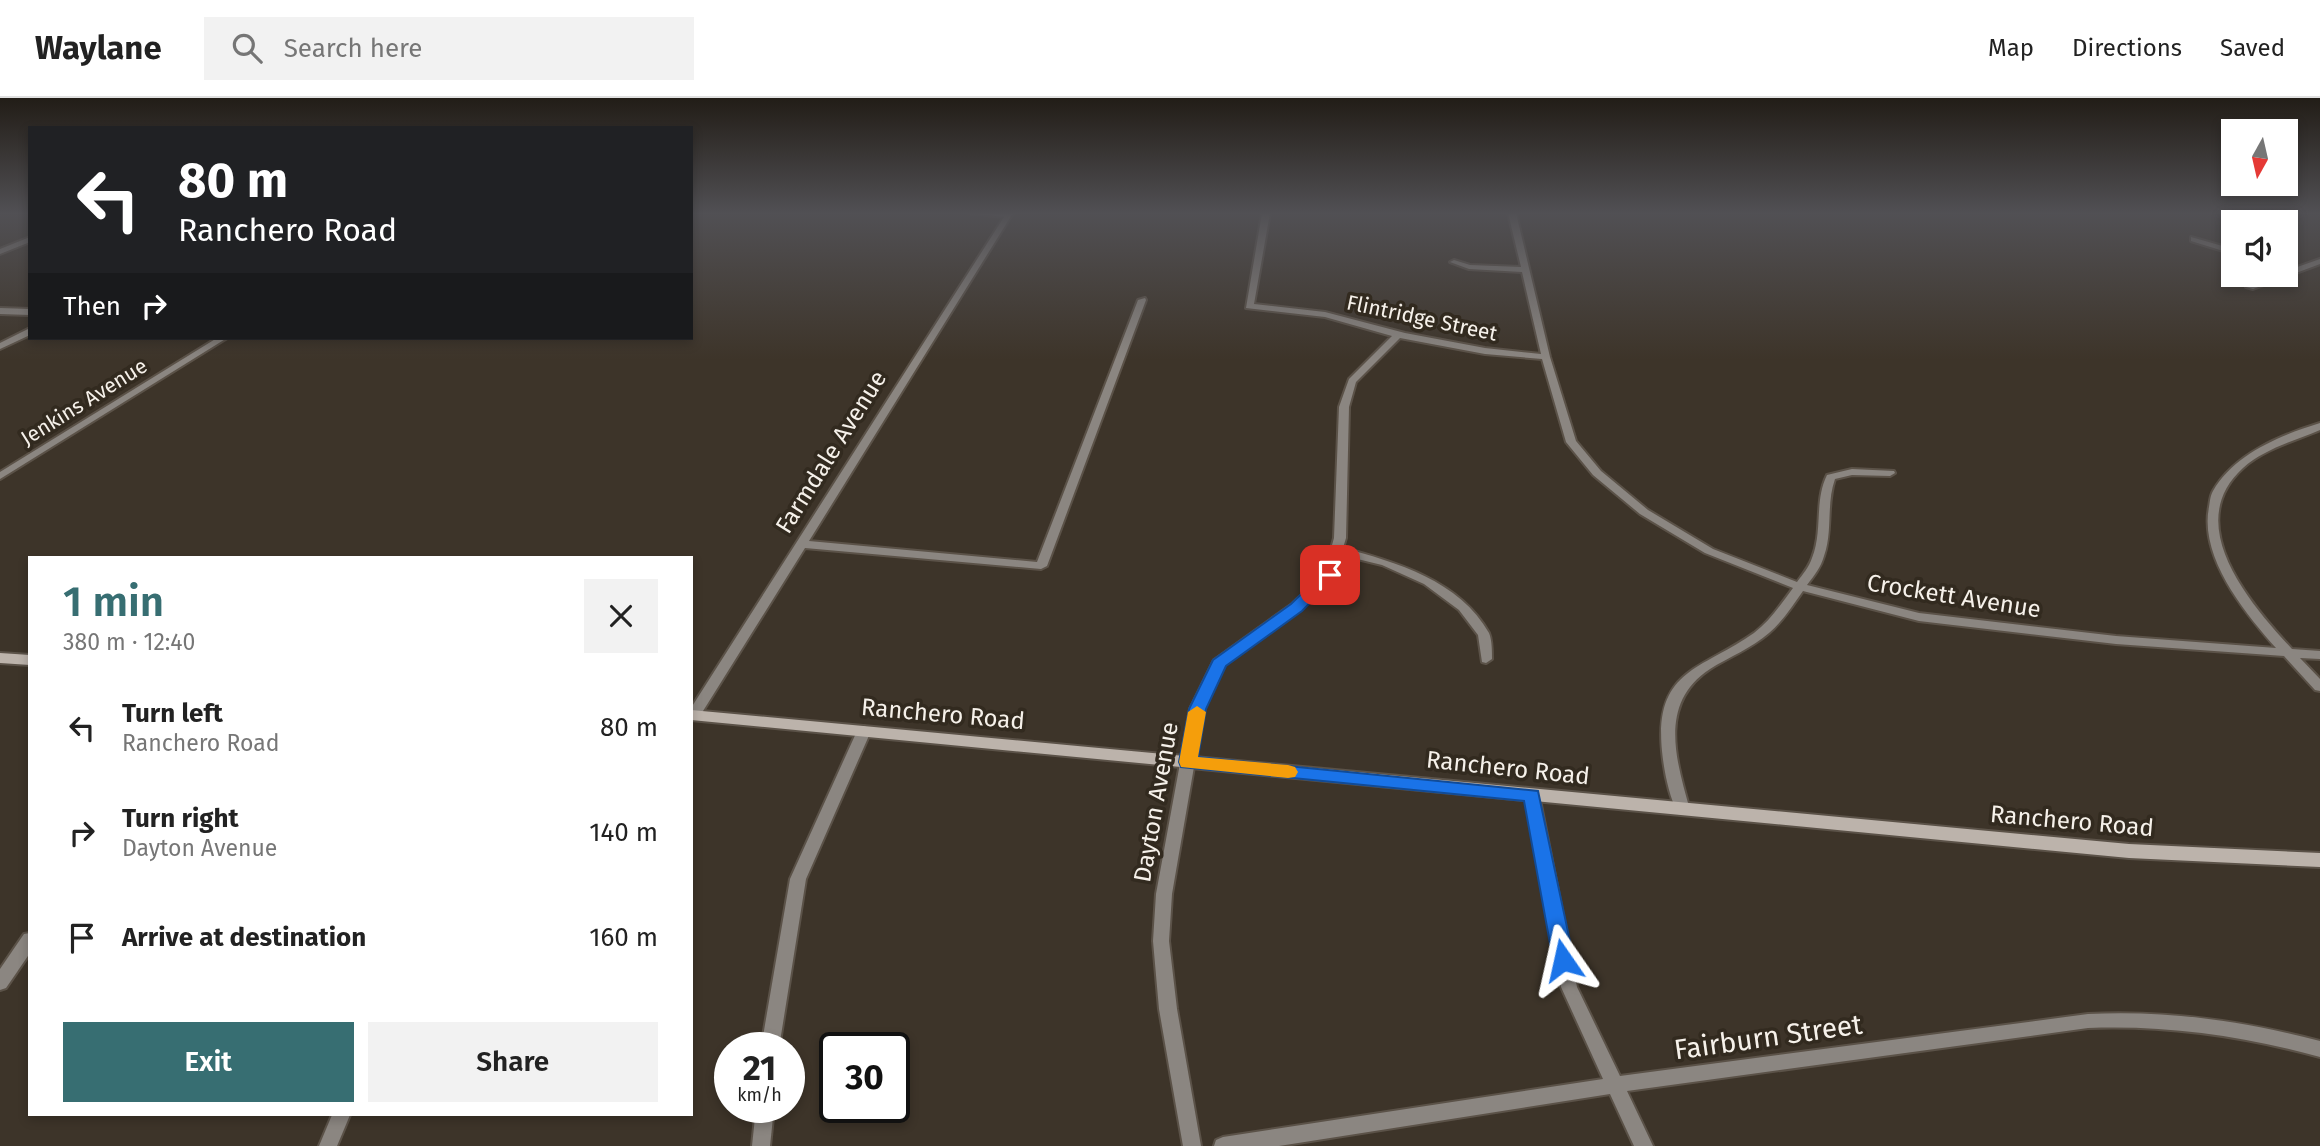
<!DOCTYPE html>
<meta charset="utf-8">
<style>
:root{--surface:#fff;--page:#f2f2f2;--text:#222;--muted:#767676;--line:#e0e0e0;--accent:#376e72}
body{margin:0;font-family:"Fira Sans",sans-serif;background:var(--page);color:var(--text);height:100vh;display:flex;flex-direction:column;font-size:26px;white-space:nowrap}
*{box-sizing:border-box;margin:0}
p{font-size:23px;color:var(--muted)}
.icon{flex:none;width:38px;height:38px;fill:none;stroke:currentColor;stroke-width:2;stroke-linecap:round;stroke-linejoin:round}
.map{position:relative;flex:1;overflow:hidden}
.panel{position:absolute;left:28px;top:458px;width:665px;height:560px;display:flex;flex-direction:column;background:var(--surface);border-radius:0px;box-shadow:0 4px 10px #0003}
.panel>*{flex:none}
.top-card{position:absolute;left:28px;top:28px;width:665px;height:214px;border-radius:0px;box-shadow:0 4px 10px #0003;background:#202124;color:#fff;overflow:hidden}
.needle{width:46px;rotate:188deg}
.controls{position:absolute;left:2221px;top:21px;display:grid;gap:14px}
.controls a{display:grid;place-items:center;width:77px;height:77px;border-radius:0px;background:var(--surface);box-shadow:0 4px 10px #0003;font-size:35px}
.speed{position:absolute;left:714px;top:934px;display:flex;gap:14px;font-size:35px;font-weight:700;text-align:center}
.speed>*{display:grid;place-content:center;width:91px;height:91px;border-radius:50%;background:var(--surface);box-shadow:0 4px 10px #0003;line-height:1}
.speed small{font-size:18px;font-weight:400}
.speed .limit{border:4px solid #111;border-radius:10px;background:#fff;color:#111}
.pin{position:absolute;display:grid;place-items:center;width:60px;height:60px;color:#fff;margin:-30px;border-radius:14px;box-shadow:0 4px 10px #0006}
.me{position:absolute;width:77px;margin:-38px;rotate:349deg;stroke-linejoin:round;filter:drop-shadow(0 0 5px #0008)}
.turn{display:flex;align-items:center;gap:24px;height:147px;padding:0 35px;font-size:32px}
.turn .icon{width:91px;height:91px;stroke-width:2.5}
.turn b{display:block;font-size:49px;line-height:60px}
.then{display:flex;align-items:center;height:66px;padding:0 35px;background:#0003;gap:14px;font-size:26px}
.round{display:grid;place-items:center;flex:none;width:74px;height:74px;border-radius:0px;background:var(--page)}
.summary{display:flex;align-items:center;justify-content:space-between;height:119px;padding:0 35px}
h1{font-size:42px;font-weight:600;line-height:52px;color:var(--accent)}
.primary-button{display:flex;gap:14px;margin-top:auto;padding:14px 35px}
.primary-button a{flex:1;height:80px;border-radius:0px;background:var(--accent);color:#fff;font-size:28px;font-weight:600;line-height:80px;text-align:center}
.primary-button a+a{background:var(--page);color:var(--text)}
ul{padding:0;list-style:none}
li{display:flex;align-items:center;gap:21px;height:105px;padding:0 35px}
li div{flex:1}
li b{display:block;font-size:26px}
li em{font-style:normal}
header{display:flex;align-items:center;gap:42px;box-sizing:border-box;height:98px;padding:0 35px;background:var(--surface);border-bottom:2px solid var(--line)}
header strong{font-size:33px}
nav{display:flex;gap:38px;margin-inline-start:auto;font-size:24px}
.search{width:490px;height:63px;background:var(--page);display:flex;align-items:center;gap:18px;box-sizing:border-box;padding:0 24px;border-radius:0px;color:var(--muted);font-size:26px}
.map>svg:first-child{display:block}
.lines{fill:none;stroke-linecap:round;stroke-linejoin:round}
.minor-casing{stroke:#5b5248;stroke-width:4}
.secondary-casing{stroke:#5b5248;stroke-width:4}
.minor{fill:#8b8681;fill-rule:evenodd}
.secondary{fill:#bcb3ab;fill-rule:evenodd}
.route{fill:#1a73e8;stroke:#114b97;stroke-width:2}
.slow{fill:#f59e0b}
.labels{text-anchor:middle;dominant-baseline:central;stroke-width:7;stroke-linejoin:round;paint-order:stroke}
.far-street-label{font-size:21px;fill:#f6f1ea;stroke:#322a1f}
.street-label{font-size:24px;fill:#f6f1ea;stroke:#322a1f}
.near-street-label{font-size:28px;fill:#f6f1ea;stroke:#322a1f}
</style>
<header>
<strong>Waylane</strong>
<div class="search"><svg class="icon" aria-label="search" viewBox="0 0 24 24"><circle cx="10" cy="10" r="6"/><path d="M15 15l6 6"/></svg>Search here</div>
<nav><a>Map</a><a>Directions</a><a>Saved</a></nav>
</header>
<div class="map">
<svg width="2320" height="1048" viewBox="0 0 2320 1048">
<rect width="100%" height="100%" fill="#3d3429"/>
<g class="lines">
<defs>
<g id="minor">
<path d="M970 115H1013L809 443 1037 464 1138 202 1145 200 1146 202 1047 468 1041 471 805 450 698 621 691 622V610L1004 119Z"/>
<path d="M1262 115H1270L1254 206 1325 214 1405 235 1485 250 1541 256 1522 174 1469 171 1450 164 1454 162 1470 167 1521 169 1508 115H1516L1550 259 1576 343 1601 373 1648 412 1713 451 1797 484C1803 476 1809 469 1812 460 1823 433 1814 403 1827 377L1852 371 1894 373 1895 375 1890 378 1852 377 1835 381C1826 406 1833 433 1824 458 1821 469 1814 478 1807 487L1919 515 2116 538 2276 550C2245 515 2199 459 2209 409 2210 404 2210 398 2213 393 2234 356 2281 337 2320 325V332C2294 343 2264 351 2243 370 2181 426 2250 506 2292 551L2320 553V561L2300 560 2320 581V593L2315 592 2284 558 2116 546 1919 523 1803 493C1793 507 1783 523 1769 535 1752 550 1729 559 1710 571 1658 605 1676 662 1690 712L1688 716 1683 717 1678 716C1669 698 1664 673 1662 653 1654 571 1702 572 1754 535 1770 523 1781 506 1793 490L1705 455 1640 416 1593 377 1566 344 1542 261 1485 256 1400 240 1356 284 1349 309 1346 440 1343 450C1396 464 1460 483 1489 535 1492 542 1492 553 1492 561L1486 565 1482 564 1478 537 1459 512 1424 486 1382 467 1341 457 1334 479 1300 512 1224 567 1204 611 1172 796 1169 843 1177 911 1201 1048H1183L1159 911 1153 843 1156 796 1190 611 1214 562 1292 506 1324 476 1334 440 1339 309 1349 281 1392 238 1325 219 1246 210Z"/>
<path d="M30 139V144L0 156V151Z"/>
<path d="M2191 139 2233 151V156L2191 143Z"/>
<path d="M2320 161V166L2253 191 2246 189 2276 177H2286V173Z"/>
<path d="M0 210 30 211V217L0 216Z"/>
<path d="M30 230V237L0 251V245Z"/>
<path d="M217 240H227L0 381V374Z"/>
<path d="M864 628 869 630 871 633 806 781 779 950H761L790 781 857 633 859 630Z"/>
<path d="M1532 692 1537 693 1539 697 1577 889 1620 978 2088 916C2168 912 2243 923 2320 943V959C2243 938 2168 927 2088 930L1627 993 1653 1048H1634L1610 996 1279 1048H1214L1216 1042 1223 1039 1603 981 1561 889 1525 697 1527 693Z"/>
<path d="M30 835V855L6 890 0 892V871L24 836Z"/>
<path d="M756 1010H774L770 1048H752Z"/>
<path d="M332 1017H350L337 1048H319Z"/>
</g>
<g id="secondary">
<path d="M0 555 30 557V567L0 565Z"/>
<path d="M691 612 2129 746 2320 755V769L2129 760 691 622Z"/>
</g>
</defs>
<use href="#minor" class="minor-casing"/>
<use href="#secondary" class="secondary-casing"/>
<use href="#minor" class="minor"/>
<use href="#secondary" class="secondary"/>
</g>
<linearGradient id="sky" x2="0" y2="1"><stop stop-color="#221d17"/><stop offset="0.44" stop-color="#515054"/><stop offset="1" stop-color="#515054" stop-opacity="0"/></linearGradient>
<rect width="2320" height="262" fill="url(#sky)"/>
<path class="route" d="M1330 472 1337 477 1302 513 1226 568 1206 611 1198 659 1538 693 1574 862 1571 868 1563 870 1556 868 1553 862 1524 703 1181 669 1179 664 1189 611 1213 562 1291 506 1324 474Z"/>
<path class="slow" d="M1197 608 1206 614 1198 659 1288 667 1295 669 1298 674 1295 679 1288 680 1181 669 1179 664 1188 614Z"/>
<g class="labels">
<g class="far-street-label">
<text transform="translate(1422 220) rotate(12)">Flintridge Street</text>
<text transform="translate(84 304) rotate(-32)">Jenkins Avenue</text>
</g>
<g class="street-label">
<text transform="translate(831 354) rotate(-58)">Farmdale Avenue</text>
<text transform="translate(1954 498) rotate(9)">Crockett Avenue</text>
<text transform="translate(943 616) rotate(5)">Ranchero Road</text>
<text transform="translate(1508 670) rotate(6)">Ranchero Road</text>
<text transform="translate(1156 704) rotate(-80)">Dayton Avenue</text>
<text transform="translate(2072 723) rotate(5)">Ranchero Road</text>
</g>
<g class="near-street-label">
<text transform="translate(1768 939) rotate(-8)">Fairburn Street</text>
</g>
</g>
</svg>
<div class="controls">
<a><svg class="needle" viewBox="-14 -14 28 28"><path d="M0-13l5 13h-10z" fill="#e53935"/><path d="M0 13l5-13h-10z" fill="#767676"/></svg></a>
<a><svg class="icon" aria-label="sound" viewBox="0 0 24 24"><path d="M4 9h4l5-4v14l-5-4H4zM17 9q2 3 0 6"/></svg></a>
</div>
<div class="speed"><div>21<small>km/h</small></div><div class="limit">30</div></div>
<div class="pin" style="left:1330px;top:477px;background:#d93025"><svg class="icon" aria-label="arrive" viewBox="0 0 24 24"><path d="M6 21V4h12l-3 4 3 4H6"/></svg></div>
<svg class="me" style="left:1563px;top:862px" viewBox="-20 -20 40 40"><path d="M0-17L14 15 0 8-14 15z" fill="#1a73e8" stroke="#fff" stroke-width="4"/></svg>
<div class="top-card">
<div class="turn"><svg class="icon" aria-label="left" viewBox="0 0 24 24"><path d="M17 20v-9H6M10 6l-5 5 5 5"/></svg><div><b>80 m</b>Ranchero Road</div></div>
<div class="then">Then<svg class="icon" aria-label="right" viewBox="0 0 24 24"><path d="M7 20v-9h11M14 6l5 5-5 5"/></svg></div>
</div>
<section class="panel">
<div class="summary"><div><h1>1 min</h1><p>380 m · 12:40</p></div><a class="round"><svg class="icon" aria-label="close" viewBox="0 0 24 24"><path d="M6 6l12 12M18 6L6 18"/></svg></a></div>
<ul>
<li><svg class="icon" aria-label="left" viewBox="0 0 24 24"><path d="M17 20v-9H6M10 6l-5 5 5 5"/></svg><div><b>Turn left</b><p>Ranchero Road</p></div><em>80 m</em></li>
<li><svg class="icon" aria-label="right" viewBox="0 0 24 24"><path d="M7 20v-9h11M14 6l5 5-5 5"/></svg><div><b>Turn right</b><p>Dayton Avenue</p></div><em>140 m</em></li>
<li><svg class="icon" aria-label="arrive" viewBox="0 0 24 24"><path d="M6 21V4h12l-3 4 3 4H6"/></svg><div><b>Arrive at destination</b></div><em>160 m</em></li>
</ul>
<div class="primary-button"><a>Exit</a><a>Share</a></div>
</section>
</div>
